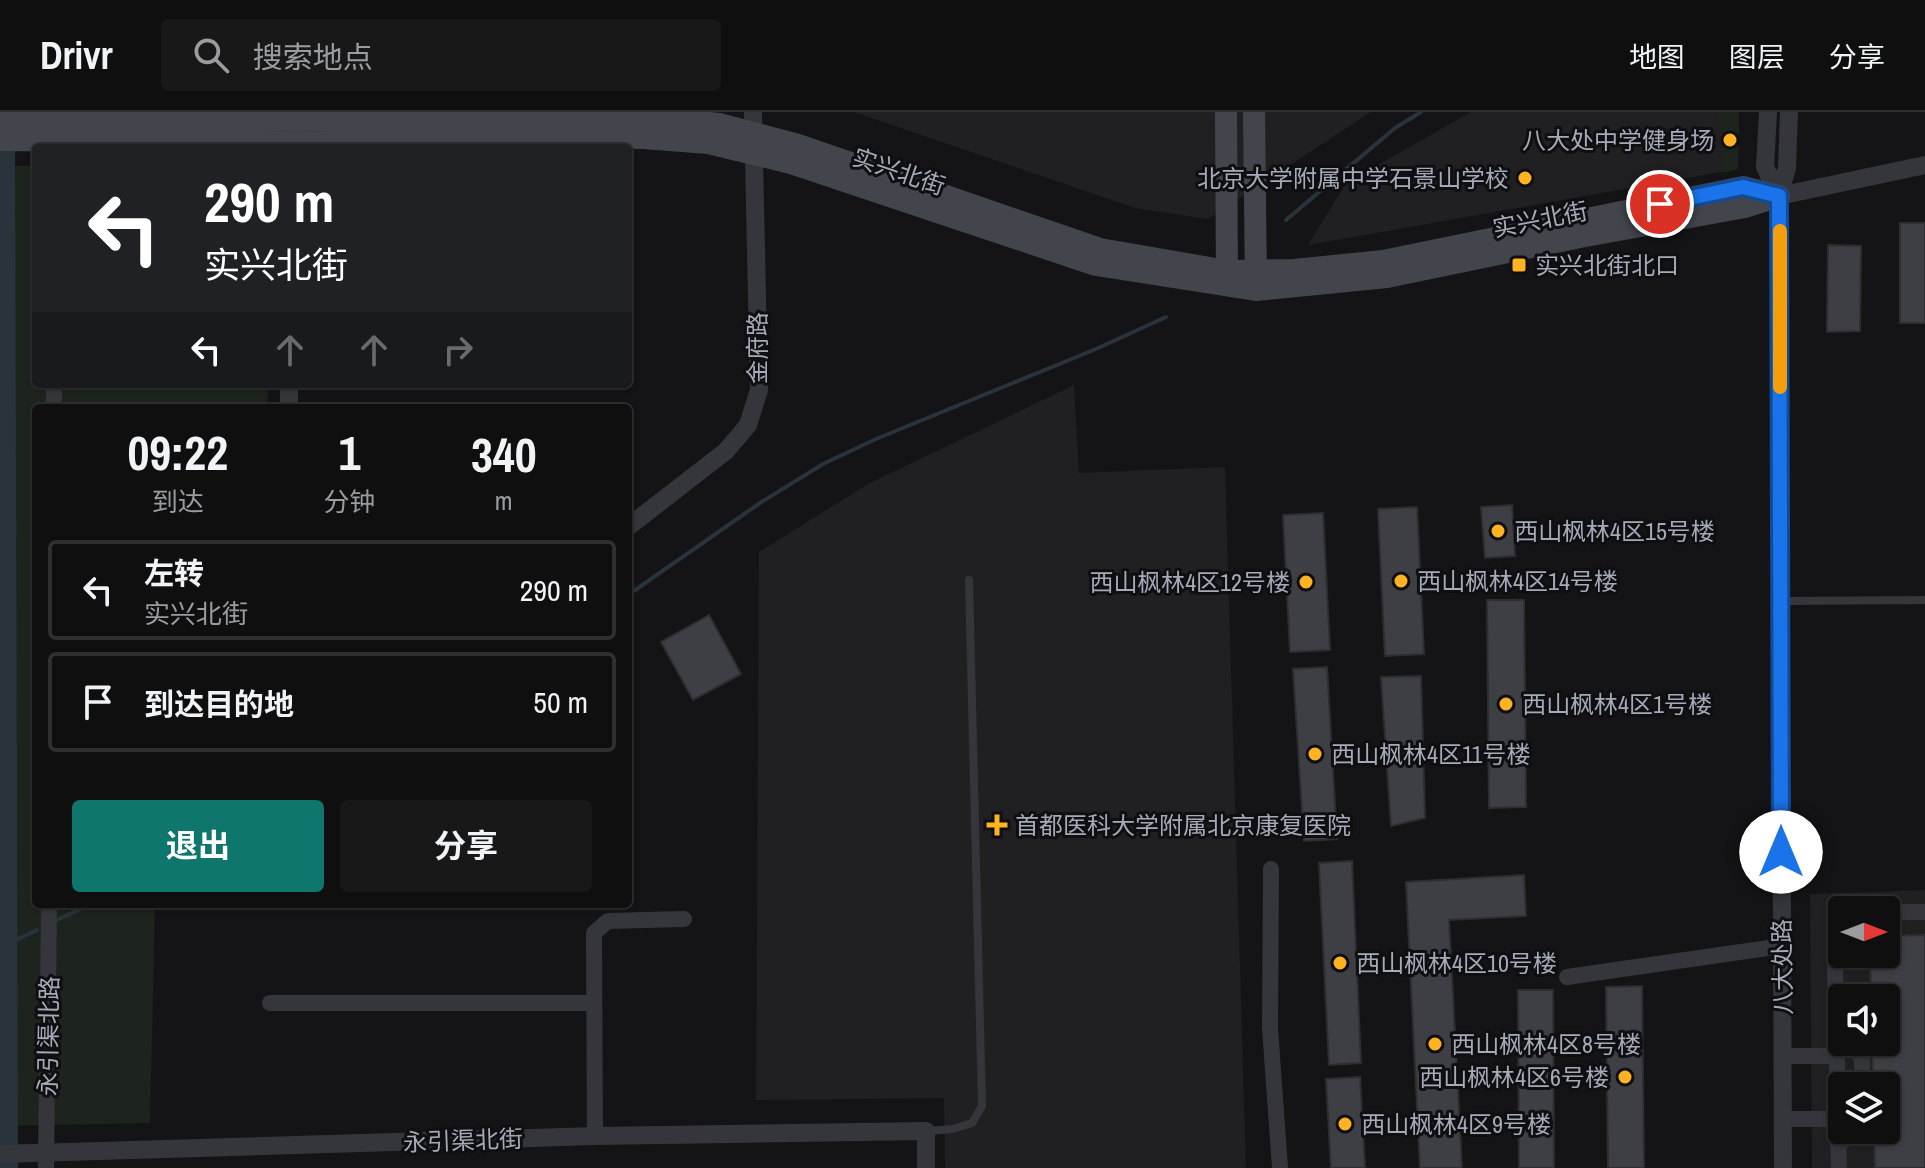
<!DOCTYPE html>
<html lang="zh">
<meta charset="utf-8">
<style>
:root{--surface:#0f0f10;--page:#181819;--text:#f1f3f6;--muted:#9b9c9f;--line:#2f2f30;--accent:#0f766e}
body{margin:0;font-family:"Archivo Narrow","Noto Sans SC",sans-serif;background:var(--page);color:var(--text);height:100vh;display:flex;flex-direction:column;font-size:30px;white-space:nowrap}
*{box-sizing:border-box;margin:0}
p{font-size:26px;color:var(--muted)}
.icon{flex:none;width:44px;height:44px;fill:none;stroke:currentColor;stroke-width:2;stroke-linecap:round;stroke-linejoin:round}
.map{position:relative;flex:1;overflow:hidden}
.drawer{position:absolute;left:32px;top:292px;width:600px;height:504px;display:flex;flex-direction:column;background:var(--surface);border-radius:8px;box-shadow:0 2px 6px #0004,0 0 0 2px var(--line)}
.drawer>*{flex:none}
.hud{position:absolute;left:32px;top:32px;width:600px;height:244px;border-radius:8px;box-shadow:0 2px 6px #0004,0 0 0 2px var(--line);background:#202124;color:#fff;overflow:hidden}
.needle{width:52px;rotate:90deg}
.buttons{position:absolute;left:1828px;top:784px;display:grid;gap:16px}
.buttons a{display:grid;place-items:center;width:72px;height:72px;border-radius:8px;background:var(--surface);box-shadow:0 2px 6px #0004,0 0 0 2px var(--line);font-size:40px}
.pin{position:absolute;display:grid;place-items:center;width:68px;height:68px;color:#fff;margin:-34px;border:4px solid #fff;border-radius:50%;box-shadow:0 2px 8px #0007}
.me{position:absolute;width:88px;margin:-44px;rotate:0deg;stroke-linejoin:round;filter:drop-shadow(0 0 6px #0008)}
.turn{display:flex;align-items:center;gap:28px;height:168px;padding:0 40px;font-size:36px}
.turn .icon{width:104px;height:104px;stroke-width:2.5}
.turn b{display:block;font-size:56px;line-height:68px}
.lanes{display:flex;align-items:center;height:76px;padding:0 40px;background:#0003;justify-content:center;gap:40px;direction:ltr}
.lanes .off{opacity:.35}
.eta{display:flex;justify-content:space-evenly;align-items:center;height:136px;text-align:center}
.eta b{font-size:48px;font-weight:700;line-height:56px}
.cta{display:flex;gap:16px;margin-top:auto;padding:16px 40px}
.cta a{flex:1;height:92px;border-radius:8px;background:var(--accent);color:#fff;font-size:32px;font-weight:700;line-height:92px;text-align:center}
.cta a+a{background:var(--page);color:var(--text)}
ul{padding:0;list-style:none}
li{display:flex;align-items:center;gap:24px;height:100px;margin:0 16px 12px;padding:0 24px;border:4px solid var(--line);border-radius:8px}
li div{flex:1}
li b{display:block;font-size:30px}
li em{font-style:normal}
header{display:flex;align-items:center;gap:48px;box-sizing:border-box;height:112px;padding:0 40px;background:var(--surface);border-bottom:2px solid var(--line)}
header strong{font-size:38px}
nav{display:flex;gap:44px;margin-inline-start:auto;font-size:28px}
.search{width:560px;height:72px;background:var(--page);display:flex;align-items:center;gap:20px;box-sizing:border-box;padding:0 28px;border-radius:8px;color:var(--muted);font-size:30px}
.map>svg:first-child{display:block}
.built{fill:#202023;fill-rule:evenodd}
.green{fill:#1c241d}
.water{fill:#29333b}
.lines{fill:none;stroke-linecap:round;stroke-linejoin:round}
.stream{stroke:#29333b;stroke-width:4}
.building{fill:#3e3f44;stroke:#2e2e32;stroke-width:2}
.service{stroke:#35363b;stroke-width:8}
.minor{stroke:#35363b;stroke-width:16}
.tertiary{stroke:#35363b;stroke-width:18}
.secondary{stroke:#42454c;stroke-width:22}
.route-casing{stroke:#114b97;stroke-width:20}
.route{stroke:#1a73e8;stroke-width:14}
.slow{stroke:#f59e0b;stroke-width:14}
.poi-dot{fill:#ffb323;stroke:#0f0f11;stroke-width:3}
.labels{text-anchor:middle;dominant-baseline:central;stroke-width:6;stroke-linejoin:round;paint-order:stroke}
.poi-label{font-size:24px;fill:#a4aab8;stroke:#0f0f11;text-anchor:start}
.street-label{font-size:24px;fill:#a4aab8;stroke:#0f0f11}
</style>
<header>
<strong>Drivr</strong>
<div class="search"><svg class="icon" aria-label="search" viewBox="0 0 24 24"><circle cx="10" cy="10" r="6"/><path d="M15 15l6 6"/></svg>搜索地点</div>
<nav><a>地图</a><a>图层</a><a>分享</a></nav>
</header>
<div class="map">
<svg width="1925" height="1056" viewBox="0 0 1925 1056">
<rect width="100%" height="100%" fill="#141416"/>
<g class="built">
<path d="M854 0H1371L1208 107 1135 96Z"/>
<path d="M1471 0H1739L1738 57 1308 133 1346 71Z"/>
<path d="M1074 273 1079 361 1225 355 1246 1056H945L944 986 756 988 759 440 868 372Z"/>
<path d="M1925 778V1056H1812L1810 782ZM1842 798H1886V842H1842ZM1842 886H1886V930H1842ZM1842 974H1886V1018H1842Z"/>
</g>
<g class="green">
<path d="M1717 0H1739L1738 57 1724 61Z"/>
<path d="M0 54H36V272H268L267 296H36V792H155L150 1011 0 1014Z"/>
</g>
<path class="water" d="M0 0H15L18 1056H0Z"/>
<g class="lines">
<g class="stream">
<path d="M1286 108 1395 16 1421 0"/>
<path d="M628 483 760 391 823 352 876 327 1096 237 1166 205"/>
<path d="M57 808 91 792"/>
<path d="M14 829 37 818"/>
</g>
</g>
<g class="building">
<rect x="1900" y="111" width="25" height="100"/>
<path d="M1828 133 1861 134 1860 219 1827 220Z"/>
<path d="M1512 393 1515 444 1485 446 1481 395Z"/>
<path d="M1417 395 1424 542 1385 544 1378 397Z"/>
<path d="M1323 401 1330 538 1290 540 1283 403Z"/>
<path d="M1487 488H1524L1526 695 1489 696Z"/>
<path d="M709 503 741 562 693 588 661 530Z"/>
<path d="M1327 555 1337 727 1304 729 1293 557Z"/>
<path d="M1421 564 1425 706 1391 714 1381 565Z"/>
<path d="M1352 749 1361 951 1329 953 1319 751Z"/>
<path d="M1524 763 1526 804 1449 808 1462 1056H1420L1406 770Z"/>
<path d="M1925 823V1056H1875L1874 1018H1886V974H1873L1872 930H1886V886H1871L1870 842H1886V824Z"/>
<path d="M1642 874 1644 1056H1608L1606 875Z"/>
<path d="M1518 878H1553L1554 1056H1519Z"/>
<path d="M1360 965 1365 1056H1331L1326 967Z"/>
</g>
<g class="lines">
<g class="service">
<path d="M1782 489 1925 488"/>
<path d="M927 1019 953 1017 972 1011 982 994 969 468"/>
</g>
<g class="minor">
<path d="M54 296V272"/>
<path d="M1271 757 1270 916 1280 1056"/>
<path d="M1886 800H1925"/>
<path d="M1567 865 1782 834"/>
<path d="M270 891H594"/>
<path d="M1854 930 1862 948V974"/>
<path d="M1783 944H1837"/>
<path d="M1783 1007H1838"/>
<path d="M595 1024 594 821 608 809 684 807"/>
<path d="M1838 1033 1856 1018"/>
<path d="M46 1056 49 792"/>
<path d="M1839 1056 1834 801H1842"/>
</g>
<g class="tertiary">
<path d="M1768 0 1765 55 1779 84"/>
<path d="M1779 84 1925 53"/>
<path d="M289 296V272"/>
<path d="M628 415 726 339 748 313 759 278 753 0"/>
<path d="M0 1042 595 1024 926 1019V1056"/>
<path d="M1783 1056 1779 84 1787 56 1789 0"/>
</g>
<g class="secondary">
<path d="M1226 0 1227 170"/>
<path d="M1254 0 1256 175"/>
<path d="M0 10 568 8 609 5 672 7 719 12 798 33 1100 137 1227 159 1294 158 1383 149 1743 75 1779 84"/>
<path d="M0 28 291 31 559 25 644 26 708 31 791 51 1096 153 1256 178 1387 165 1580 125 1745 95 1779 84"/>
</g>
</g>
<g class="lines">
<defs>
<path id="route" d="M1660 92 1743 75 1779 84 1781 740"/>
</defs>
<use href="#route" class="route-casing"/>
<use href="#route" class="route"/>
<path class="slow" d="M1780 119V275"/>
</g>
<g class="poi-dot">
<circle cx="1730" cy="28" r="8"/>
<circle cx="1525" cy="66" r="8"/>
<rect x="1511" y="145" width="16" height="16" rx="4"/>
<circle cx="1498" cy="419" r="8"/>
<circle cx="1401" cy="469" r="8"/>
<circle cx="1306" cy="470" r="8"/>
<circle cx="1506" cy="592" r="8"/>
<circle cx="1315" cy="642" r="8"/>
<path d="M993 701h8v8h8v8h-8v8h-8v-8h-8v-8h8z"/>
<circle cx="1340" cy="851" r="8"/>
<circle cx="1435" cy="932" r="8"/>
<circle cx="1625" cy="965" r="8"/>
<circle cx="1345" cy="1012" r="8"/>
</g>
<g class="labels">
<g class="poi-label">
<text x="1714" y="28" text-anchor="end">八大处中学健身场</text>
<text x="1509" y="66" text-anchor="end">北京大学附属中学石景山学校</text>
<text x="1535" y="153">实兴北街北口</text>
<text x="1514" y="419">西山枫林4区15号楼</text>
<text x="1417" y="469">西山枫林4区14号楼</text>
<text x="1290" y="470" text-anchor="end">西山枫林4区12号楼</text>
<text x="1522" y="592">西山枫林4区1号楼</text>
<text x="1331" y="642">西山枫林4区11号楼</text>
<text x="1015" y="713">首都医科大学附属北京康复医院</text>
<text x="1356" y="851">西山枫林4区10号楼</text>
<text x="1451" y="932">西山枫林4区8号楼</text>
<text x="1609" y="965" text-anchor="end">西山枫林4区6号楼</text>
<text x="1361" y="1012">西山枫林4区9号楼</text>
</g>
<g class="street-label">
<text transform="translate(899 59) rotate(19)">实兴北街</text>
<text transform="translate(1540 107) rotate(-11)">实兴北街</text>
<text transform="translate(757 236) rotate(-90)">金府路</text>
<text transform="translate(1782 855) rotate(-91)">八大处路</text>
<text transform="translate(48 924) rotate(-89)">永引渠北路</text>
<text transform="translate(463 1028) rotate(-2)">永引渠北街</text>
</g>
</g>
</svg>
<div class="buttons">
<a><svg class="needle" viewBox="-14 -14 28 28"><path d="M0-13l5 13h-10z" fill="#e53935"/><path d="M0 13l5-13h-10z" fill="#9b9c9f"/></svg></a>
<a><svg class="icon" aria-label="sound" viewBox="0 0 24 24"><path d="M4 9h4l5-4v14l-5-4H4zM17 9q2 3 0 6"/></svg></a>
<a><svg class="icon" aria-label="layers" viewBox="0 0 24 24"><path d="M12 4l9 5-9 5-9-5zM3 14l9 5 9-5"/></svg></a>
</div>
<div class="pin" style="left:1660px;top:92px;background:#d93025"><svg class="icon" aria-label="arrive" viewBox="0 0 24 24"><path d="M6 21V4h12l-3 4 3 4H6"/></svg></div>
<svg class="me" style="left:1781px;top:740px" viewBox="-20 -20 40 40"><circle r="19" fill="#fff"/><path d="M0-13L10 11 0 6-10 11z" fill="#1a73e8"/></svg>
<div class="hud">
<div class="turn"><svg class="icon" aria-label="left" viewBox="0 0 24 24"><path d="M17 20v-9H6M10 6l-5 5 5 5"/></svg><div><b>290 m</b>实兴北街</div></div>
<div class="lanes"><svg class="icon" aria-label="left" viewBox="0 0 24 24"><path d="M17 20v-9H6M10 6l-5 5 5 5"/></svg><svg class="icon off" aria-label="ahead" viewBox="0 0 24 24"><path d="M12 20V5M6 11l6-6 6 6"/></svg><svg class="icon off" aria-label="ahead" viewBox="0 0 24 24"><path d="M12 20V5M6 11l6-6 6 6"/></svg><svg class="icon off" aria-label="right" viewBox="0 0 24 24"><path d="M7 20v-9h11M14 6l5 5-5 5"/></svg></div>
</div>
<section class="drawer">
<div class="eta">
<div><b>09:22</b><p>到达</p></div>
<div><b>1</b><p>分钟</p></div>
<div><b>340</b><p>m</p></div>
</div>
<ul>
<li><svg class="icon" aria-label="left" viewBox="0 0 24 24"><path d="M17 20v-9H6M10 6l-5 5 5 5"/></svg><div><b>左转</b><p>实兴北街</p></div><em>290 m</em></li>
<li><svg class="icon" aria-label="arrive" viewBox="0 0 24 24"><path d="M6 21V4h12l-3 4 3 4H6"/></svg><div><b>到达目的地</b></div><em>50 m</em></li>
</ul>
<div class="cta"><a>退出</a><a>分享</a></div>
</section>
</div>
